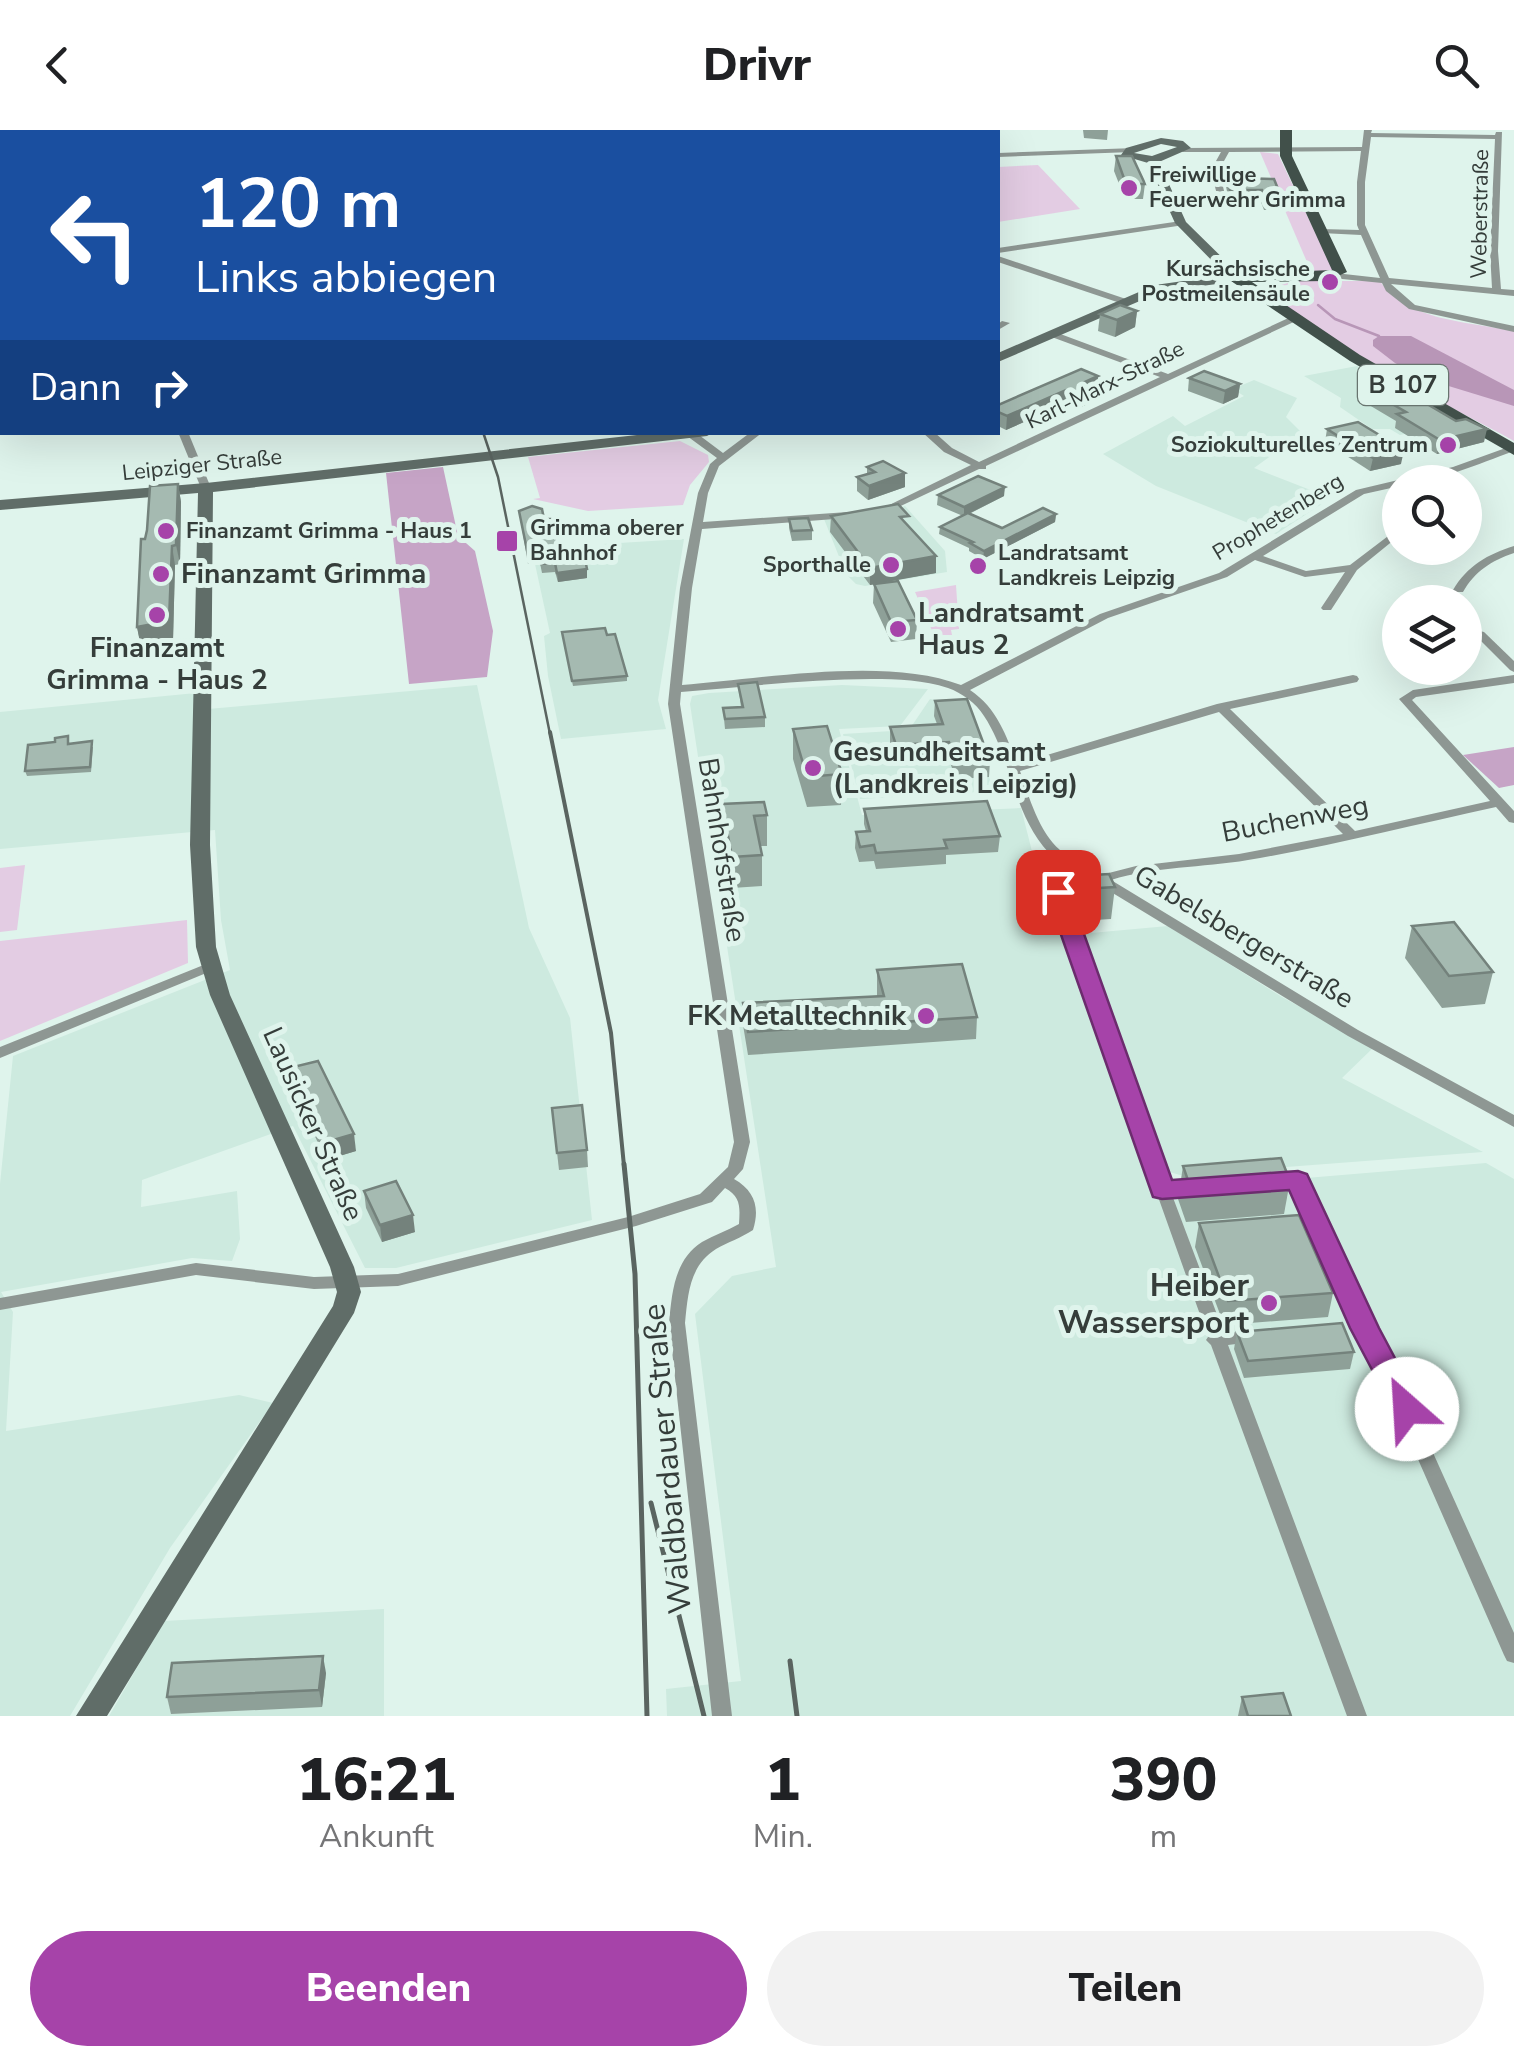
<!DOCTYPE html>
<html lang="de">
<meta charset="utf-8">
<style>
:root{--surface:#fff;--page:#f2f2f2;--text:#202124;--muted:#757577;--accent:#a643a9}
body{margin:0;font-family:"Nunito Sans",sans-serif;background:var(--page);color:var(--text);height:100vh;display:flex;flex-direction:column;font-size:38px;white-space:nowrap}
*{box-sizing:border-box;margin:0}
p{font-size:32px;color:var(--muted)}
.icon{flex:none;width:55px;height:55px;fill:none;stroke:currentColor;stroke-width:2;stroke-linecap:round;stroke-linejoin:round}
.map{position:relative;height:1586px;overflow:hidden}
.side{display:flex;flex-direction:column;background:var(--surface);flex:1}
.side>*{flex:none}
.top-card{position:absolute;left:0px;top:0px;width:1000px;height:305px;box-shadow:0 10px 40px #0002;background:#1a4fa0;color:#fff;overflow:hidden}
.fabs{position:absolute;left:1382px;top:335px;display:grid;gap:20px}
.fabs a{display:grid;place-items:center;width:100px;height:100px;border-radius:50%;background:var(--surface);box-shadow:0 10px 40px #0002;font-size:50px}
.pin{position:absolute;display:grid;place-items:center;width:85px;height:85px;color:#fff;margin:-42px;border-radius:20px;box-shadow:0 5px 15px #0006}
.me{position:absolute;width:110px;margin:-55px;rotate:334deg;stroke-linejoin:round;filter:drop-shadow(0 0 8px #0008)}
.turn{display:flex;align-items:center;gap:35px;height:210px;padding:0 30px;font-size:45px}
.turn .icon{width:130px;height:130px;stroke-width:2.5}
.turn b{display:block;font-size:70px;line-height:85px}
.then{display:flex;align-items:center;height:95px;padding:0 30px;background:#0003;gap:20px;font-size:38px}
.eta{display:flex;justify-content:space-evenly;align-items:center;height:170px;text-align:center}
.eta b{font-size:60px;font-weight:800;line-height:70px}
.button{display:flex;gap:20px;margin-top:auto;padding:20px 30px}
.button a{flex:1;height:115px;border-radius:60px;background:var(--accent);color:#fff;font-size:40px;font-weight:800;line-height:115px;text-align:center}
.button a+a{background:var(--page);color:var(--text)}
header{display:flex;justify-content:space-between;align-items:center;height:130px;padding:0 30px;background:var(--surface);font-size:45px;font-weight:800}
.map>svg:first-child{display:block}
.built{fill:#cdeadf}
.green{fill:#e3cce3}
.forest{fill:#c6a4c6}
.water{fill:#b896b7}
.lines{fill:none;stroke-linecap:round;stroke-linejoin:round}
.stream{stroke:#b896b7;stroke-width:2.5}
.street{fill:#8e9793;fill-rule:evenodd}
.secondary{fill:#606d68;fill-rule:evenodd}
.primary{fill:#41504a;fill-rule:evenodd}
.rail-far2{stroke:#5a6460;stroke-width:2.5}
.rail-far1{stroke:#5a6460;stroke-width:4}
.rail{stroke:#5a6460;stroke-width:5}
.wall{fill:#8ea098}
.shaded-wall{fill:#74827c}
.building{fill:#a5bab1;stroke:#74827c;stroke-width:2.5}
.route{fill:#a643a9;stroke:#6c2c6e;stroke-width:2.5}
.poi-dot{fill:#a643a9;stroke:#dff4ec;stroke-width:4}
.labels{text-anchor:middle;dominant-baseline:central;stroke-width:10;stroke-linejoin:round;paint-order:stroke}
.far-poi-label{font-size:22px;font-weight:bold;fill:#353d3a;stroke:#dff4ec;text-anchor:start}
.far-street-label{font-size:22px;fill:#353d3a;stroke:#dff4ec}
.shield{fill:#dff4ec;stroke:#68746f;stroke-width:2.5}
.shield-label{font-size:25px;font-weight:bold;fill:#353d3a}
.poi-label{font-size:28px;font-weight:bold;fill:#353d3a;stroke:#dff4ec;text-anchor:start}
.street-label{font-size:28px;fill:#353d3a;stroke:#dff4ec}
.near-poi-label{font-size:32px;font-weight:bold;fill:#353d3a;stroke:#dff4ec;text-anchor:end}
.near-street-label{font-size:32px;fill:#353d3a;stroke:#dff4ec}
</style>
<header><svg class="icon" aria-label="back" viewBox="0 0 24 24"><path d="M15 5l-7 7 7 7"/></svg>Drivr<svg class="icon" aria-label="search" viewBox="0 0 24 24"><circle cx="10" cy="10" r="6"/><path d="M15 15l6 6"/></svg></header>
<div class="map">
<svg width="1514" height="1586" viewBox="0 0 1514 1586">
<rect width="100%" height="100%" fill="#dff4ec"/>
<g class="built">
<path d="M1357 236 1454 292 1400 305 1390 299H1372L1340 277 1341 268 1304 246Z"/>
<path d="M1254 250 1297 268 1286 287 1302 303 1254 338 1331 368 1276 404 1156 356 1103 324 1173 286 1185 296 1244 266 1233 259Z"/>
<path d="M905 376 945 421 947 442 865 456 856 454 846 444 824 389 883 383Z"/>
<path d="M684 409 658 570 666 599 561 609 548 546 544 506 550 503 535 434 605 429 603 414Z"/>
<path d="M477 555 529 798 570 888 592 1090 396 1138H365L293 996 142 1050 141 1077 237 1061 240 1109 232 1131 192 1128 1 1162 13 1182 6 1301 239 1265 273 1273 170 1418 70 1586H0V1054L13 926 230 840 221 790 215 700 0 719V582L196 563 197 580Z"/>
<path d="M842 555 928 559 900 596 839 599 862 685 1021 678 1037 741H1049L1162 1060 1486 1033 1514 1049V1586H667L666 1559 741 1551 695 1184 732 1146 776 1137 690 574 692 566 709 563Z"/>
<path d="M930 569 958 574 966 582 994 661 860 669 843 604 909 600Z"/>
<path d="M1168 796 1282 867 1374 917 1342 948 1483 1022 1180 1045 1166 1041 1080 804Z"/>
<path d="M384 1479V1586H109L164 1491Z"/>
</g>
<g class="green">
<path d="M1260 22 1278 24 1333 140 1315 144 1307 132Z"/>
<path d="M1038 35 1080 79 998 92V37Z"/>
<path d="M1294 151H1380C1406 191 1471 192 1514 201V311C1439 269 1337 226 1276 166L1278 156Z"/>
<path d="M680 311 708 325 709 332 690 355 683 375 588 381 533 369 540 368 528 327Z"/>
<path d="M956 455 959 499 951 500 952 505H934L915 462Z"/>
<path d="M25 735 17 800 0 802V738Z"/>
<path d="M187 790 188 833 0 911V811Z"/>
</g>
<g class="forest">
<path d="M443 337 458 406 475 421 493 501 487 547 409 554 386 343Z"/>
<path d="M1514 617V655L1499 658 1463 625Z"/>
</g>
<path class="water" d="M1379 206H1411L1514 260V276L1429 250 1395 233 1373 216V210Z"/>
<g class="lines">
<path class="stream" d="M1318 175 1335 189 1379 206"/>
<g class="street">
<path d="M66 0H74L75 2H68Z"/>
<path d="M331 0H340L337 2H330Z"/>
<path d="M586 0H606L609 2H592Z"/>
<path d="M637 0H646L643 2H636Z"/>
<path d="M1364 0H1372L1371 3 1495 5 1496 2H1502L1498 121 1501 159 1514 160V166L1391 154 1415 175 1514 196V202L1409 179 1386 161 1382 153 1332 148V144L1335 143 1380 148 1361 105 1321 103 1317 101 1321 99 1359 100 1357 95V52L1361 21 1229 22 1219 40 1225 65 1221 67 1217 65 1211 40 1221 22H1183L1179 20 1183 18 1362 17ZM1371 7 1495 9 1490 121 1492 158 1389 148 1365 95V52Z"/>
<rect x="0" y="17" width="2" height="5"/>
<path d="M1135 18 1136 20 1132 22 998 27V23Z"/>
<rect x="0" y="29" width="2" height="4"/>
<path d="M1181 91 1185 93 1184 95 998 123V118Z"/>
<path d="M998 126 1129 170 1130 172 1123 174 998 132Z"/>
<path d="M1295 185 1299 188 1298 190 986 336V339H979L888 382H880L879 380 971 335 944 322 922 302H934L952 318 979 332 1160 247 1049 206V202H1055L1168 244Z"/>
<path d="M1002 191 1010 193 998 200V194Z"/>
<rect x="0" y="260" width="2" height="6"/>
<path d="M178 302H188L211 358 210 360 206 361 201 358Z"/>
<path d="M687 302H695L723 323 751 302H763L719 336 708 363 703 392 848 382 853 385 848 388 702 399 692 458 682 555C762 549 886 526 961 555L1100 484 1219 443 1356 360 1453 337 1514 315V321C1478 334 1439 352 1400 352V356L1364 364 1263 426 1306 441 1350 435 1400 397V405L1357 440 1331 480H1323L1321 478 1345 442 1305 447 1255 430 1227 447 1108 488 970 560C997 578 1006 605 1017 634L1217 574 1353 545 1357 546 1359 549 1357 552 1230 579 1355 701 1490 671 1399 569 1413 560 1514 545V553L1416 567 1412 570 1514 681V693L1509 692 1496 677C1413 695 1331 716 1248 730 1202 738 1155 736 1111 750L1358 900 1514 985V997L1348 906 1060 731 1056 741 1168 1054H1200L1202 1058 1200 1062 1172 1065 1224 1203 1254 1201 1260 1203 1263 1207 1260 1211 1228 1215 1367 1586H1347L1211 1215 1206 1210 1208 1207 1042 741 1049 723C1012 683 1012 628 984 586 976 573 962 563 948 558 924 550 898 549 872 549 808 549 745 557 681 562L680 574 750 1012 743 1039 734 1049C755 1061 760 1078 753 1100 741 1108 728 1112 716 1119 689 1136 688 1165 685 1193L732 1586H712L669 1193C672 1163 674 1130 702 1112 714 1105 727 1101 739 1094 740 1077 741 1067 725 1058L712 1072 636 1096 398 1156 314 1159 196 1145 0 1180V1168L196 1133 314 1147 398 1144 628 1087 700 1064 728 1037 734 1012 668 574 680 458 698 363 710 334 717 328 687 306ZM1219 582 1343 704 1239 724 1136 736 1101 745C1088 737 1072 730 1060 720 1039 702 1029 667 1020 641Z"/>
<path d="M1514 416V423C1491 431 1475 441 1463 462H1455L1453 460C1467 436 1488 424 1514 416Z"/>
<path d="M1480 501 1484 502 1514 531V542L1510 540 1476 506V502Z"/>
<path d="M211 832 216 833 218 836 216 839 0 928V917Z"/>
<path d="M1298 1045 1304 1046 1306 1050 1390 1227 1514 1503V1533L1507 1531 1504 1525 1399 1286 1293 1056H1269L1267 1052 1269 1048Z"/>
</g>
<g class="secondary">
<path d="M1161 8 1183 11 1191 18 1159 32 1186 92 1240 145V151L1163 161 998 232V223L1155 155 1226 145 1175 93 1148 33 1121 25 1126 18ZM1161 14 1177 17 1152 26 1134 23Z"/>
<path d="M664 302H714L707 306 213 362 210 715 216 817 230 865 354 1137 361 1162 354 1183 107 1586H76L333 1176 337 1162 330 1137 210 865 196 817 190 715 198 363 0 380V370L206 353Z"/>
</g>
<path class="primary" d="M1280 0H1292V26L1347 142 1327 151 1252 152 1360 225 1514 313V325L1350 231 1231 151V145L1236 144 1332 140 1280 26Z"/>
<path class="rail-far2" d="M483 302 498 347 550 604"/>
<path class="rail-far1" d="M550 602 611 903 624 1036"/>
<g class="rail">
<path d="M624 1034 635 1144 647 1586"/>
<path d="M651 1373 704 1586"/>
<path d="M790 1531 797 1586"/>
</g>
</g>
<g class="wall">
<path d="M1083 0H1108L1107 10 1084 8Z"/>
<path d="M1116 26 1145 54 1143 69H1125L1114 41Z"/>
<path d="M1227 39 1282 69 1281 80H1264L1261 72H1229L1225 51Z"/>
<path d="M1137 181 1135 197 1115 207 1098 201 1100 184Z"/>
<path d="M1098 246 1096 270 1081 277 1065 274 1006 300 998 296V275Z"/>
<path d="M1189 248 1240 254 1238 267 1223 274 1188 261Z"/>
<path d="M1361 256 1484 312 1437 324 1395 298 1396 291 1359 269Z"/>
<path d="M1327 299 1401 334 1370 341 1325 312Z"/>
<path d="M867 337 905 357 868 370 857 361V347L867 344Z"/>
<path d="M178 354 181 372 180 434 175 435 173 510 141 517 137 497Z"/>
<path d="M938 365 1004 366 969 384 1002 398 1056 384 1055 392 983 429 969 421V418L939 404 940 397 963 386 937 375Z"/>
<path d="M519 381 544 389 560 426 587 448 558 452 555 442 542 443 540 433 528 434Z"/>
<path d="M831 386 936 426V443L877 453 917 490 916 509 891 512 873 473 874 454 870 455 830 402Z"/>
<path d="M789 389 812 400V410L792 411 789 398Z"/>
<path d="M562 502 607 505 627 546V551L573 556Z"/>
<path d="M738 554 765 587V597L725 599 723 578 741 577Z"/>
<path d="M935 571 990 631 989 647 956 649 948 627 896 631 890 613V597L937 594 934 586Z"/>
<path d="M793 599 842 644 841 675 807 677 793 629Z"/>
<path d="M69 614 93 617 91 642 27 646 25 641Z"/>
<path d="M722 674 767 685V716H760L762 725V756L732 758 723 705Z"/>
<path d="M864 679 1000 706 998 722 946 725V734L876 739 874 731 859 732 855 718 856 702 866 701 864 694Z"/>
<path d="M1093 745 1115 757 1111 789 1095 790 1090 777Z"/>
<path d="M1412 796 1493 842 1485 874 1442 878 1405 828Z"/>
<path d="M877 840 977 887 976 909 748 925 743 895V873L877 866Z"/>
<path d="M289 938 356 1021 326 1030 291 955Z"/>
<path d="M552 978 587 1020 588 1037 559 1040Z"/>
<path d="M1183 1036 1290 1051 1284 1084 1186 1092 1178 1069Z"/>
<path d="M364 1061 415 1102 382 1112 366 1078Z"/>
<path d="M1199 1093 1333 1163 1328 1187 1224 1195 1195 1117Z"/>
<path d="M1237 1202 1354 1222 1350 1239 1244 1248 1234 1219Z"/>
<path d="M326 1543 322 1577 171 1584 167 1567Z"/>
<path d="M1242 1567 1291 1586H1238Z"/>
</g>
<g class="shaded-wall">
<path d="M1137 181 1135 197 1115 207 1117 190Z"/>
<path d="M1098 246 1096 270 1081 277 1085 252Z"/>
<path d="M1240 254 1238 267 1223 274 1225 261Z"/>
<path d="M1066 260 1065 274 1006 300 1007 286Z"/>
<path d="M1487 299 1484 312 1437 324 1440 310Z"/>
<path d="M1404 320 1401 334 1370 341 1373 328Z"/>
<path d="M905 343V357L868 370 869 356Z"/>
<path d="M178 354 181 372 180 434 176 415Z"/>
<path d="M1005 357 1004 366 964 386V377Z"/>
<path d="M1056 384 1055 392 983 429 984 421Z"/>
<path d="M172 416 175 435 173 510 141 517 137 497Z"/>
<path d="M936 426V443L870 455V438Z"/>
<path d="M587 439V448L558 452 557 443Z"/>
<path d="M354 1004 356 1021 326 1030 323 1013Z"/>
<path d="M413 1085 415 1102 382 1112 380 1095Z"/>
<path d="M323 1526 326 1543 322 1577 319 1560Z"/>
</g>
<g class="building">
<path d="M643 0H703L700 2H641Z"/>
<path d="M1116 26H1132L1145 54H1126Z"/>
<path d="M1227 39H1237L1240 48 1274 49 1282 69 1266 68 1262 60H1230Z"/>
<path d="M1120 175 1137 181 1117 190 1100 184Z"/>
<path d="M1081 239 1098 246 1085 252 1098 257 1082 264 1066 260 1007 286 998 282V275Z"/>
<path d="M1204 241 1240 254 1225 261 1189 248Z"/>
<path d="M1386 250 1456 291 1466 289 1487 299 1440 310 1397 284 1406 282 1361 256Z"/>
<path d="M1358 292 1404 320 1373 328 1327 299Z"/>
<path d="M883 331 905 343 869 356 857 347 875 342 867 337Z"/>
<path d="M978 346 1005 357 964 377 938 365Z"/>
<path d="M178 354 176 415 172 416 169 491 137 497 141 409H145L147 400 150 356Z"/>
<path d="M898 374 909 386 900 387 936 426 870 438 831 386Z"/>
<path d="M532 376 542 379 544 389H552L560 426 584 424 587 439 557 443 555 433 541 434 539 424 528 425 519 381Z"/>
<path d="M1043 378 1056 384 984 421 970 413 973 412 940 397 968 383 1002 398Z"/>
<path d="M808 388 812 400 792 401 789 389Z"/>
<path d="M898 451 917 490 891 492 874 454Z"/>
<path d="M605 498 607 505 615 504 627 546 572 551 562 502Z"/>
<path d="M757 552 765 587 725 589 723 578 743 577 738 554Z"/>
<path d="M967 569 990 631 957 634 949 612 896 615 890 597 943 594 935 571Z"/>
<path d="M827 596 842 644 807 647 793 599Z"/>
<path d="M68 606V614L92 611 90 637 25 641 28 615 55 612V608Z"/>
<path d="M987 671 1000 706 944 710 947 718 876 723 874 715 860 717 856 702 870 701 864 679Z"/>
<path d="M764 672 767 685 754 686 762 725 732 727 722 674Z"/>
<path d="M1109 744 1115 757 1099 758 1093 745Z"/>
<path d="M1454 792 1493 842 1449 846 1412 796Z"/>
<path d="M962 834 977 887 748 902 743 873 884 866 877 840Z"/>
<path d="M318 931 354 1004 323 1013 289 938Z"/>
<path d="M582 975 587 1020 557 1023 552 978Z"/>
<path d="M1281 1028 1290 1051 1191 1059 1183 1036Z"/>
<path d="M396 1051 413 1085 380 1095 364 1061Z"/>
<path d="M1299 1085 1333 1163 1228 1171 1199 1093Z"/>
<path d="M1342 1193 1354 1222 1248 1231 1237 1202Z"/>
<path d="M323 1526 319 1560 167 1567 172 1533Z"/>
<path d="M1283 1563 1291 1586H1248L1242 1567Z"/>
</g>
<path class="route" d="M1058 755 1069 762 1172 1050 1298 1041 1307 1044 1379 1198 1422 1279 1418 1287 1407 1290 1397 1287 1350 1198 1289 1060 1162 1069 1153 1067 1046 762Z"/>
<g class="poi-dot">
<circle cx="1129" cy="58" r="10"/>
<circle cx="1330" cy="152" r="10"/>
<circle cx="1448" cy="315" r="10"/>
<circle cx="166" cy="401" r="10"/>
<rect x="495" y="399" width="24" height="24" rx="5"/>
<circle cx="891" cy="435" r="10"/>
<circle cx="978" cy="436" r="10"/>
<circle cx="161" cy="444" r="10"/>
<circle cx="157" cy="485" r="10"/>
<circle cx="898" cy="499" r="10"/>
<circle cx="813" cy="638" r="10"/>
<circle cx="926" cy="886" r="10"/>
<circle cx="1269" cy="1173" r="10"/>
</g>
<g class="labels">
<g class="far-poi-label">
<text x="1149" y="45">Freiwillige<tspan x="1149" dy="25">Feuerwehr Grimma</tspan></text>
<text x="1310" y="139" text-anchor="end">Kursächsische<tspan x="1310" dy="25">Postmeilensäule</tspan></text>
<text x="1428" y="315" text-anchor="end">Soziokulturelles Zentrum</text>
<text x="530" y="398">Grimma oberer<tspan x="530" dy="25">Bahnhof</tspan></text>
<text x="186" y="401">Finanzamt Grimma - Haus 1</text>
<text x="998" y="423">Landratsamt<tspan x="998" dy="25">Landkreis Leipzig</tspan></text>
<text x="871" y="435" text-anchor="end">Sporthalle</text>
</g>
<g class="far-street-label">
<text transform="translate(1480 84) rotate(-89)">Weberstraße</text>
<text transform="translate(1105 255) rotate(-26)">Karl-Marx-Straße</text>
<text transform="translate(202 335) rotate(-6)">Leipziger Straße</text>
<text transform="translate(1278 387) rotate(-31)">Prophetenberg</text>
</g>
<rect class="shield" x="1358" y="235" width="90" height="40" rx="8"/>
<g class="shield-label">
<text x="1403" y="255">B 107</text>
</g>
<g class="poi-label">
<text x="181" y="444">Finanzamt Grimma</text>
<text x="918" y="483">Landratsamt<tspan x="918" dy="32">Haus 2</tspan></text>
<text x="157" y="518" text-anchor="middle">Finanzamt<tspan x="157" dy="32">Grimma - Haus 2</tspan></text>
<text x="833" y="622">Gesundheitsamt<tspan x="833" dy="32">(Landkreis Leipzig)</tspan></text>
<text x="906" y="886" text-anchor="end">FK Metalltechnik</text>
</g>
<g class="street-label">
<text transform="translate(1295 689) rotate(-11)">Buchenweg</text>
<text transform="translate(722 720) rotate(81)">Bahnhofstraße</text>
<text transform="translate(1244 807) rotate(31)">Gabelsbergerstraße</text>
<text transform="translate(313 994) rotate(66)">Lausicker Straße</text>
</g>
<g class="near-poi-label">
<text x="1249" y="1155">Heiber<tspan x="1249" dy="37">Wassersport</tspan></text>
</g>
<g class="near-street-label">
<text transform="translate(667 1329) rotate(-95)">Waldbardauer Straße</text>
</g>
</g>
</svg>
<div class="fabs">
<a><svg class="icon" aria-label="search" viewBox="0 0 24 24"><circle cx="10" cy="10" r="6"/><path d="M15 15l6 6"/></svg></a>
<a><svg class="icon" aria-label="layers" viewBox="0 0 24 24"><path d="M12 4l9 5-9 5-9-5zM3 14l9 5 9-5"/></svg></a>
</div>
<div class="pin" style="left:1058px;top:762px;background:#d93025"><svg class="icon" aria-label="arrive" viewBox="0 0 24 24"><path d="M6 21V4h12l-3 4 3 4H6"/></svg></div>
<svg class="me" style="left:1407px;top:1279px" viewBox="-20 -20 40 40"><circle r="19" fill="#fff"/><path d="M0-13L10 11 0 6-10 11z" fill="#a643a9"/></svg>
<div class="top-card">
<div class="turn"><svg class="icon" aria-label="left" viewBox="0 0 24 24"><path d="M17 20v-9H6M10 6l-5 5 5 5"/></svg><div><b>120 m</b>Links abbiegen</div></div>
<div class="then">Dann<svg class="icon" aria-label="right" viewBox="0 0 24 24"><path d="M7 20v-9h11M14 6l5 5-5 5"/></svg></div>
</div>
</div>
<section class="side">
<div class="eta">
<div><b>16:21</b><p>Ankunft</p></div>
<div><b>1</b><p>Min.</p></div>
<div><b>390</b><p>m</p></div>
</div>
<div class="button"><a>Beenden</a><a>Teilen</a></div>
</section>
